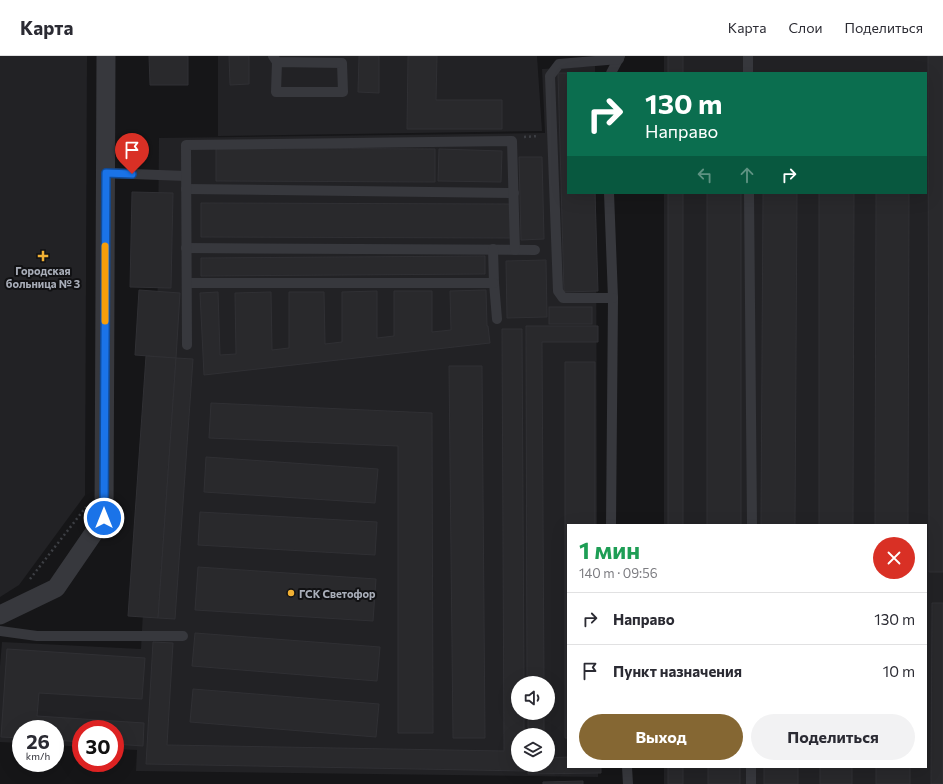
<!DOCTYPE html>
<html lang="ru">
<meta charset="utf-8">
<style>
:root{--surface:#fff;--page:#f2f2f3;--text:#2b2b33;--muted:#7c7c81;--line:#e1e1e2;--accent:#856733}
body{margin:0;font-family:Commissioner,sans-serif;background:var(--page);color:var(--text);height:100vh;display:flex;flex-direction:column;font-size:15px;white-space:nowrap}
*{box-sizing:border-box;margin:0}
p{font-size:13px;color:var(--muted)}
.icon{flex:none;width:22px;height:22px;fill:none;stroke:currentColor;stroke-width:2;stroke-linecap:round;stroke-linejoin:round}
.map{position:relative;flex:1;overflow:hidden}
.side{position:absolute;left:567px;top:468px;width:360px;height:244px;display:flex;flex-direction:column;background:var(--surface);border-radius:0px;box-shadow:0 4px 16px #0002}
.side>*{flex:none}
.banner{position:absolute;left:567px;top:16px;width:360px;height:122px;border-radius:0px;box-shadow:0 4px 16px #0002;background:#0b6e4f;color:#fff;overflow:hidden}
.tools{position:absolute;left:511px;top:620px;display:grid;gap:8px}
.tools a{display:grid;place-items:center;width:44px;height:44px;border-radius:50%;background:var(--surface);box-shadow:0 4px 16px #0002;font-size:20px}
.speed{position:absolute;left:12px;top:664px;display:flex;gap:8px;font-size:20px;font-weight:700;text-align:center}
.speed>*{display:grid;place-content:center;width:52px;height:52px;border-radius:50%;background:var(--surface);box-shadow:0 4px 16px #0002;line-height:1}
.speed small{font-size:10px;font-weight:400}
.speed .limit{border:6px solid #d22;background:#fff;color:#111}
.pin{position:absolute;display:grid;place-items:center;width:34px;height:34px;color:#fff;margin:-41px -17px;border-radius:50% 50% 50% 0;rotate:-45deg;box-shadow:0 0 4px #0007}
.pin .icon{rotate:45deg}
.me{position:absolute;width:44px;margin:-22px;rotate:0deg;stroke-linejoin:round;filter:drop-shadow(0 0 3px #0008)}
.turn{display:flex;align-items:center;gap:14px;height:84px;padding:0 12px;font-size:18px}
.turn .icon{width:52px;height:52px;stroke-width:2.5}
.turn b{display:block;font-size:28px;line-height:34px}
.lanes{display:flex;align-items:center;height:38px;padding:0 12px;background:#0003;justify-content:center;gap:20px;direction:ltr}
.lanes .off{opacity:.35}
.round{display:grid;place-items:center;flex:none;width:42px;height:42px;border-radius:21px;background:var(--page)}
.summary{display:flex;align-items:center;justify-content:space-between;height:68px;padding:0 12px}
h1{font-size:24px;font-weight:700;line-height:30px;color:#1e9e55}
.action{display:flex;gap:8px;margin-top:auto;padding:8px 12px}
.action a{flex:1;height:46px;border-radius:24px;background:var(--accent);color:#fff;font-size:16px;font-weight:700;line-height:46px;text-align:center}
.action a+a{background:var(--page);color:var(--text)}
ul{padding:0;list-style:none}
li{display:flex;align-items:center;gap:12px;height:52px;padding:0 12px;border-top:1px solid var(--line)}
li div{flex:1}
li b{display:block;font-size:15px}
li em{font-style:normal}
header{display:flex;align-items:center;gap:24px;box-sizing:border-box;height:56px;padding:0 20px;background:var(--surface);border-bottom:1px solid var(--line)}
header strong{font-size:19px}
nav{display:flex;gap:22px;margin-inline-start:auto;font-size:14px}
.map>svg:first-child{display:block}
.built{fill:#222225;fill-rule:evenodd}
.building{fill:#29292c;stroke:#303034}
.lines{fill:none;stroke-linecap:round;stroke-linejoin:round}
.path{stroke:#3d3f44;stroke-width:2.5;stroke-dasharray:2 3;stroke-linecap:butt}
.service{stroke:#37383d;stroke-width:10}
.minor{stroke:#37383d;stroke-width:19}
.route-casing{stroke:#114b97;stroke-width:10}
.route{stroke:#1a73e8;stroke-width:7}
.slow{stroke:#f59e0b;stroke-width:7}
.poi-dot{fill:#f2b134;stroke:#111113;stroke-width:1.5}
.labels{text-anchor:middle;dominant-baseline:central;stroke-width:4;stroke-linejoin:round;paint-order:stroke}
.poi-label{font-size:11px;font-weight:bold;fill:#a8adb8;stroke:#111113}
</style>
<header>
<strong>Карта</strong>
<nav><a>Карта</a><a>Слои</a><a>Поделиться</a></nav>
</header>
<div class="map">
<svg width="943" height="728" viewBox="0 0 943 728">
<rect width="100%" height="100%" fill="#161618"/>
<g class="built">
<path d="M0 0H87L85 439 19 529 0 541Z"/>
<path d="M218 0H537L542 75 218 80Z"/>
<path d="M664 0H943V728H664V711H926V469H664V137H926V17H664Z"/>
<path d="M595 10V17H568V137H596L597 469H568V711H598V721L136 715 137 694 115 693V673H81V691L55 689V673H21V687L0 686V610L2 586 141 593 157 294 159 82 545 77 542 13ZM518 627H548V657H518ZM518 679H548V709H518Z"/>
</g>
<g class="building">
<path d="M149 0H188V29H150Z"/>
<path d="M229 0H249V28L230 29Z"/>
<path d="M359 0H379V37L358 36Z"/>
<path d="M408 0H437L436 44H502V73H407Z"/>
<rect x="668" y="0" width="15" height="17"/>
<path d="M928 0H943V516H929Z"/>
<path d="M558 17H568V137H595L598 235 564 236Z"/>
<path d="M216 92 435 93V126L216 125Z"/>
<path d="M439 93 502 95 501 126 438 125Z"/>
<path d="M519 101H542L544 183 521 184Z"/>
<path d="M132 136 173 137 171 232 130 231Z"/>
<rect x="668" y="137" width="15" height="332"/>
<rect x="707" y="137" width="34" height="332"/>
<path d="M763 137H797L795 469H761Z"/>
<path d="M819 137H854L853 469H819Z"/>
<path d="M876 137H909L908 469H875Z"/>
<path d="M201 147 511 148V182L201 181Z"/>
<path d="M485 200V218L201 220V202Z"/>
<path d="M546 204 547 261 507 262 506 205Z"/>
<path d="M139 234 180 237 176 302 135 299Z"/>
<path d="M486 234 487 270H488L490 287 204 319 200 237 218 236 220 299 236 298 235 237 271 236 272 294 289 292V236H324L325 288 342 286V236L377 235V282L394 280V235H432V276L451 274 450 235Z"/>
<rect x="549" y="251" width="43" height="17"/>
<path d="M526 270H598V286H542L544 627H527Z"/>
<path d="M502 273H522L524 627H518V657H524V679H518V709H525V715L146 708 153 586 173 587 167 689 504 695Z"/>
<path d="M146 300 176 302 158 562 128 560Z"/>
<path d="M176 302 193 303 175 563 158 562Z"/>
<path d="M565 306H595V469H568V682H565Z"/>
<path d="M449 310H482L485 682H453Z"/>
<path d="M211 347 432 357 433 677H398V390L209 382Z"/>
<path d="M206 401 378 413 375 447 204 436Z"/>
<path d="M200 456 377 466 375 499 198 489Z"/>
<path d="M198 511 376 523 373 565 195 554Z"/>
<path d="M932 547H943V728H931Z"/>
<path d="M195 577 380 591 377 625 192 610Z"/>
<path d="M7 593 145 602 142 643 39 637 37 660 144 667 143 690 115 688V673H81V686L55 684V673H21V682L1 681Z"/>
<path d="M193 633 379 648 376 681 190 666Z"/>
<rect x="528" y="657" width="16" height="22"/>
<path d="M568 701V711H601V717L528 718V709H548V702Z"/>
<rect x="668" y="711" width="15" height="17"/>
<rect x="708" y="711" width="32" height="17"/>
<rect x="764" y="711" width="34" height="17"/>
<rect x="820" y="711" width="32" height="17"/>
<rect x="876" y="711" width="34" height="17"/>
<path d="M583 725V728H543V726Z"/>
</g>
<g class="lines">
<g class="path">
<path d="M524 81 539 80"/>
<path d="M30 523 86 451"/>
</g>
<g class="service">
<path d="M273 0 277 6 276 36H343L342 7 277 6"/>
<path d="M748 0V17"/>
<path d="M611 17 620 0"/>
<path d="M106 117 186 120"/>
<path d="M186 133 514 137"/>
<path d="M609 137 613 242 611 469"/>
<path d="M749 137 752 469"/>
<path d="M186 192 535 194"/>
<path d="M493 193 494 227 497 263"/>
<path d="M187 227H494"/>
<path d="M613 242H563L558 235 550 20 559 8 619 3"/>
<path d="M187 289 186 89 512 85 515 194"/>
<path d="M0 575 37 580H183"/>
<path d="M627 711 628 728"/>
<path d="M751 728V711"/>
</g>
<path class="minor" d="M0 559 56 532 104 462 106 0"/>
</g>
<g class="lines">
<defs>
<path id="route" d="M104 462 106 117 132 118"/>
</defs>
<use href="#route" class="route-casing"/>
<use href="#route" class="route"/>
<path class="slow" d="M105 265V190"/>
</g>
<g class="poi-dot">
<path d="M41 194h4v4h4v4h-4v4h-4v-4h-4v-4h4z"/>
<circle cx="291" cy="537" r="4"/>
</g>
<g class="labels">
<g class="poi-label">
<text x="43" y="214">Городская<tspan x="43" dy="13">больница № 3</tspan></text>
<text x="299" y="537" text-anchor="start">ГСК Светофор</text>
</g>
</g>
</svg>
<div class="tools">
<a><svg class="icon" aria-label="sound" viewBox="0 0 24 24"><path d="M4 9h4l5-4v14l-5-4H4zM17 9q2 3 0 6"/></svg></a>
<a><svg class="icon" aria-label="layers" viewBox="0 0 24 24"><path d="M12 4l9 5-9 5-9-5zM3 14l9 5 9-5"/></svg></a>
</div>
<div class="speed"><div>26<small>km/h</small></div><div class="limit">30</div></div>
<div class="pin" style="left:132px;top:118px;background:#d93025"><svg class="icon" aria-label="arrive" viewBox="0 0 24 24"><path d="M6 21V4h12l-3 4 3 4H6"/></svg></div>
<svg class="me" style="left:104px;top:462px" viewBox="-20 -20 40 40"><circle r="17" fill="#1a73e8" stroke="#fff" stroke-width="3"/><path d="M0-11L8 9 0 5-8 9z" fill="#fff"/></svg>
<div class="banner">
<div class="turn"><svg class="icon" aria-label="right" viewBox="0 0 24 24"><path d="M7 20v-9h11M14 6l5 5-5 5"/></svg><div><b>130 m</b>Направо</div></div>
<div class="lanes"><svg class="icon off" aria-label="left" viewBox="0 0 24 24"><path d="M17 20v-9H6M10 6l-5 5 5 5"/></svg><svg class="icon off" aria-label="ahead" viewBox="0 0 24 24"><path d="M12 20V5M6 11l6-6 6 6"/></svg><svg class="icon" aria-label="right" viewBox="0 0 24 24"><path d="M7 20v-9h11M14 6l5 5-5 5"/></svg></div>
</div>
<section class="side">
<div class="summary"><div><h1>1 мин</h1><p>140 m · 09:56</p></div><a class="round" style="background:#d93025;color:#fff"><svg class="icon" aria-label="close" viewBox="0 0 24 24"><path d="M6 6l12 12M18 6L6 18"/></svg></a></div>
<ul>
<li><svg class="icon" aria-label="right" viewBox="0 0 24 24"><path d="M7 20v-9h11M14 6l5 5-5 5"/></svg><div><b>Направо</b></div><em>130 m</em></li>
<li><svg class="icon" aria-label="arrive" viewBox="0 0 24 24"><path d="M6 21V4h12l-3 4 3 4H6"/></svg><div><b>Пункт назначения</b></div><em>10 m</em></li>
</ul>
<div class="action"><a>Выход</a><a>Поделиться</a></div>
</section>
</div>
